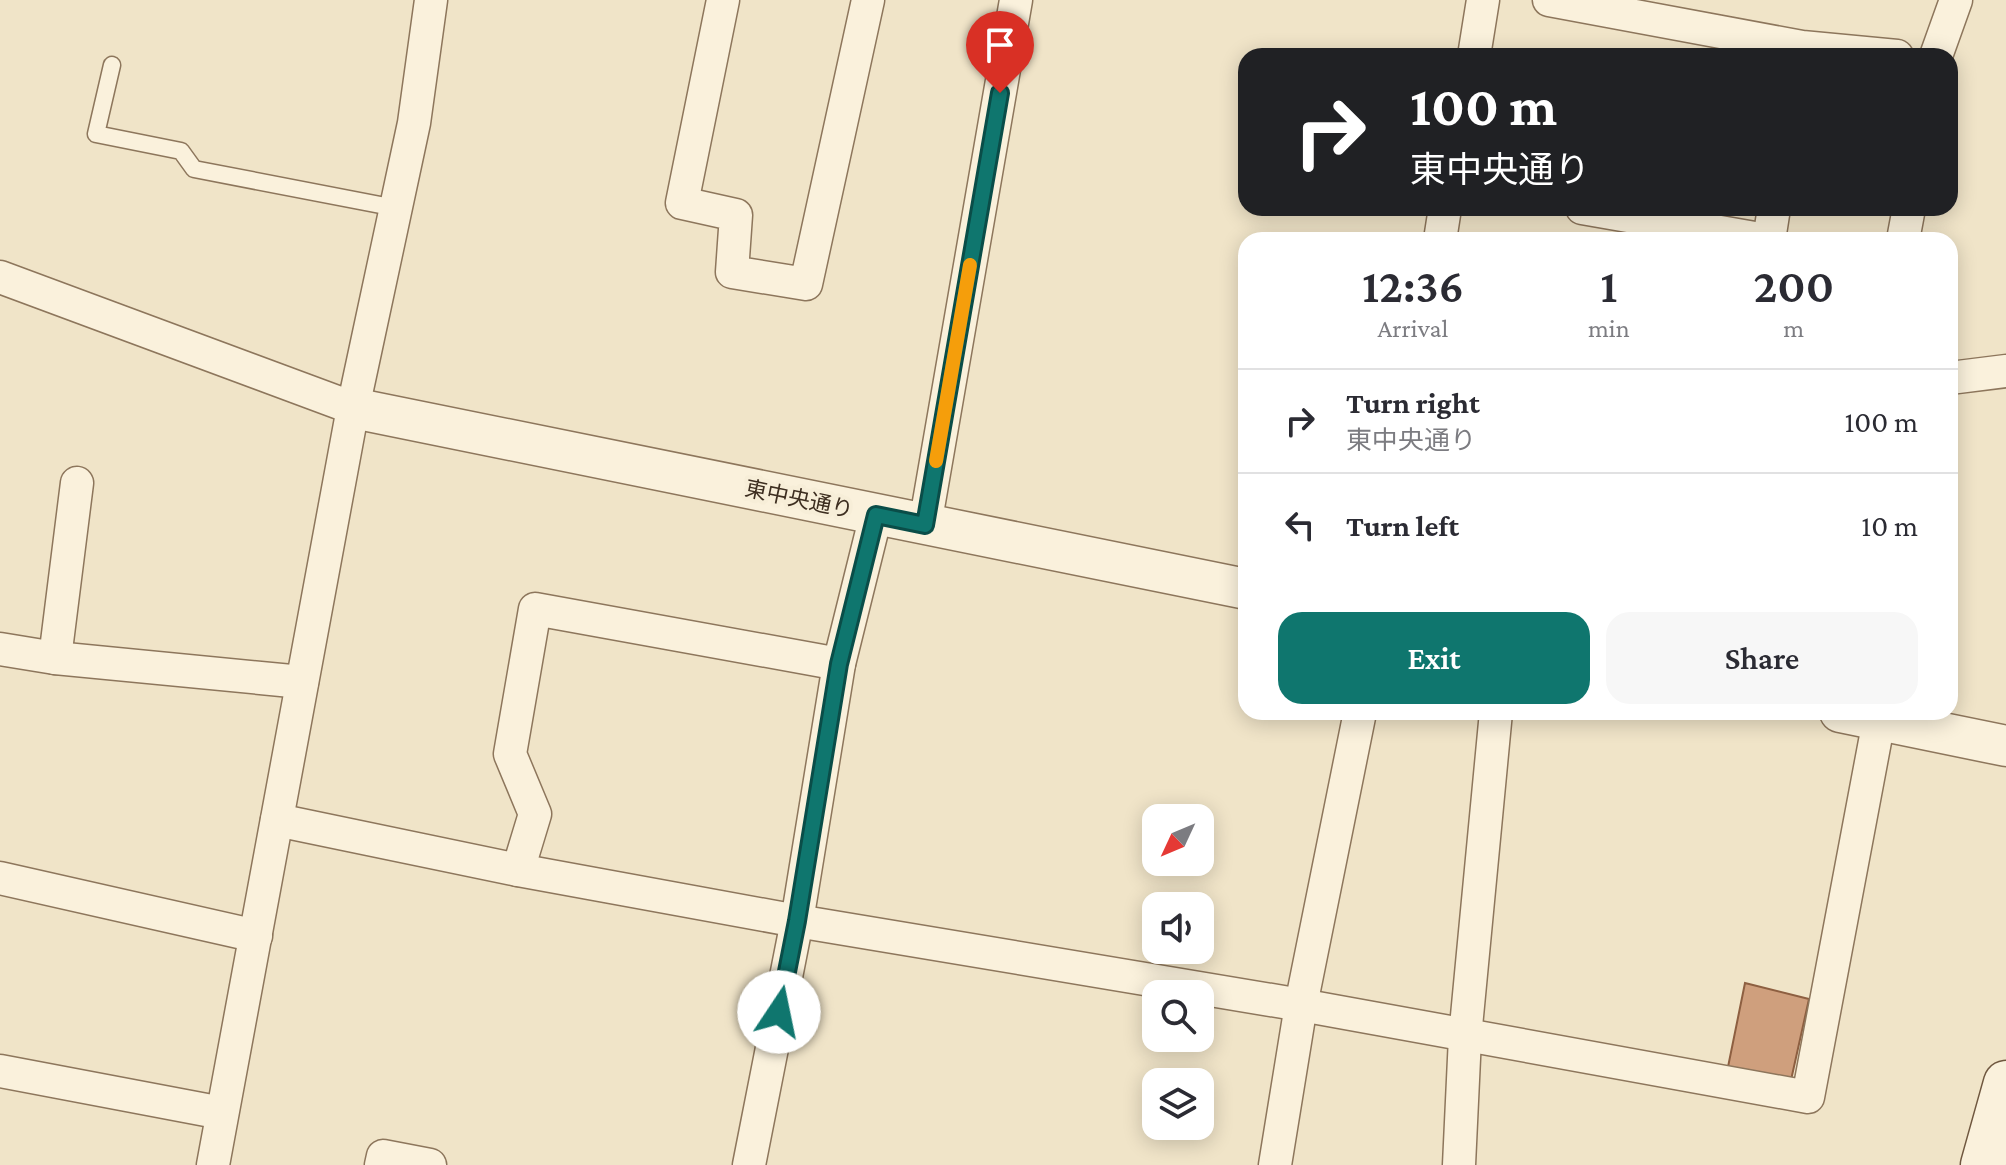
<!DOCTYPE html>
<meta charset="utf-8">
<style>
:root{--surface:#fff;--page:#f7f7f7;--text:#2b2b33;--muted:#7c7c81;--line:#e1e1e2;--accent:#0f766e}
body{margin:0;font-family:"Crimson Pro","Noto Sans JP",serif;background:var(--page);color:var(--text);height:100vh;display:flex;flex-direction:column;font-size:30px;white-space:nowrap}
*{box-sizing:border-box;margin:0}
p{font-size:26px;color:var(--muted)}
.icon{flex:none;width:44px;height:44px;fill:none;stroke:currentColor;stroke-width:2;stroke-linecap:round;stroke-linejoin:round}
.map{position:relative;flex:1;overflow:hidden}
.panel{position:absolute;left:1238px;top:232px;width:720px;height:488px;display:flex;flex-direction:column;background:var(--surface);border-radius:24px;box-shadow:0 4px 20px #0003}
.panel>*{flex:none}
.guide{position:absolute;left:1238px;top:48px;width:720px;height:168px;border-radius:24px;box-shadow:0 4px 20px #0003;background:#202124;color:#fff;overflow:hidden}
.needle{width:52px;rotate:226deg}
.fabs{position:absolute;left:1142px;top:804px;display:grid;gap:16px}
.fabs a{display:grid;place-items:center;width:72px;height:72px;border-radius:16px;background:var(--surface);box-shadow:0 4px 20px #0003;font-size:40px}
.pin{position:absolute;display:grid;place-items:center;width:68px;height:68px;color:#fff;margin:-82px -34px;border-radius:50% 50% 50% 0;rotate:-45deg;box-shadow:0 0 8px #0007}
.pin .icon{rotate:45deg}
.me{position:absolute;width:88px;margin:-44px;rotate:11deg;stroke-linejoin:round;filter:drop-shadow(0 0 6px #0008)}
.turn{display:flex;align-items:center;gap:28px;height:168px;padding:0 40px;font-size:36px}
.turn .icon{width:104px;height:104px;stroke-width:2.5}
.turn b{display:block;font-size:56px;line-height:68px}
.eta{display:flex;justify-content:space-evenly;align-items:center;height:136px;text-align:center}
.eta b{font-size:48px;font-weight:600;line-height:56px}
.action{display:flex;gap:16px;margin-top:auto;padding:16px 40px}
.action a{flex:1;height:92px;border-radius:24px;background:var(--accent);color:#fff;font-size:32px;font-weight:600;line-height:92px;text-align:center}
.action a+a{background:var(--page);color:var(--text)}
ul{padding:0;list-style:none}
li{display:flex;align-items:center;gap:24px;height:104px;padding:0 40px;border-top:2px solid var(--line)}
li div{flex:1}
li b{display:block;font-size:30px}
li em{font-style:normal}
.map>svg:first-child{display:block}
.building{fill:#cf9f7d;stroke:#8d5f41;stroke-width:2}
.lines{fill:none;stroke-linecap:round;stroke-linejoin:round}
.service-casing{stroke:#8d765c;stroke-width:19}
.minor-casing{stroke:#8d765c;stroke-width:35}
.tertiary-casing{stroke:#8d765c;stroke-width:43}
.secondary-casing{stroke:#6f573f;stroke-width:47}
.service{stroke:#faf1dc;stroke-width:16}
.minor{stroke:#faf1dc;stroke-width:32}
.tertiary{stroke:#faf1dc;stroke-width:40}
.secondary{stroke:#faf1dc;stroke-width:44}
.route-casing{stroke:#0a4d48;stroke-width:20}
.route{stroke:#0f766e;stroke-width:14}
.slow{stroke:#f59e0b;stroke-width:14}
.labels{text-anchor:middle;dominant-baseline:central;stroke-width:8;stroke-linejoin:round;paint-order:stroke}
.street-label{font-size:22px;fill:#3d2e20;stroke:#f7eed8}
</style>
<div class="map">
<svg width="2006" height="1165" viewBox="0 0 2006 1165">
<rect width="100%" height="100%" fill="#f0e4c8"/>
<path class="building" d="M1745 983 1809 999 1791 1080 1728 1067Z"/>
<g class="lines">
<defs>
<path id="service" d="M112 65 96 134 181 151 194 169 396 208"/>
<g id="minor">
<path d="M723 0 682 203 736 215 732 272 806 284 868 0"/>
<path d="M1549 0 1802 47 1897 56"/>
<path d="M1474 56 1483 0"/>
<path d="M1936 56 1956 0"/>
<path d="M1582 208 1766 240"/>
<path d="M1440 240 1445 208"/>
<path d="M1769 240 1774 208"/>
<path d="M1903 240 1909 208"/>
<path d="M0 277 353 408"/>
<path d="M1950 378 2006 371"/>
<path d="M925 525 1016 0"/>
<path d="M0 649 55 658 302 682"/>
<path d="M55 658 77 483"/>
<path d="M277 820 518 870 797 921 1301 1005 1808 1097 1879 720"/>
<path d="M518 870 535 814 510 754 535 609 839 664"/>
<path d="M0 878 256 936"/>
<path d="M0 1071 222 1113"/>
<path d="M213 1165 353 408 414 123 431 0"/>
<path d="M381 1165 383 1156 430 1165"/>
<path d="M749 1165 797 921 839 664 876 515"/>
<path d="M1275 1165 1301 1005 1360 712"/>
<path d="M1459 1165 1465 1037 1496 712"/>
</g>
<g id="tertiary">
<path d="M353 408 1246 589"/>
<path d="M1840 712 2006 746"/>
</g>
<path id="secondary" d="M1983 1165 2006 1083"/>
</defs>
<use href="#service" class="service-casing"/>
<use href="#minor" class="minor-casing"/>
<use href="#tertiary" class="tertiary-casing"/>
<use href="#secondary" class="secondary-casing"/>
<use href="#service" class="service"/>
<use href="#minor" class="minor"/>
<use href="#tertiary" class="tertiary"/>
<use href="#secondary" class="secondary"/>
</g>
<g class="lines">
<defs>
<path id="route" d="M779 1012 797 921 839 664 876 515 925 525 1000 93"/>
</defs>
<use href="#route" class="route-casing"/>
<use href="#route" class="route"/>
<path class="slow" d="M936 461 970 265"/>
</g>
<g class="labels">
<g class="street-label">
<text transform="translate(799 499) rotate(12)">東中央通り</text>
</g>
</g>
</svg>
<div class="fabs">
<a><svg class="needle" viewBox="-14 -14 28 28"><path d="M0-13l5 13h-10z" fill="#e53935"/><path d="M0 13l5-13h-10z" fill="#7c7c81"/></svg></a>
<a><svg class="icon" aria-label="sound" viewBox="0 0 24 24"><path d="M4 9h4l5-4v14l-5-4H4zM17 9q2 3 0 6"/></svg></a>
<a><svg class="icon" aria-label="search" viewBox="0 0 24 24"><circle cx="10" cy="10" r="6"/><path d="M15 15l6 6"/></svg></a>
<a><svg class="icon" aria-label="layers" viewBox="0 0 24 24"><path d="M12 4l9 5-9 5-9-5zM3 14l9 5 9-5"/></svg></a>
</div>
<div class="pin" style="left:1000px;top:93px;background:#d93025"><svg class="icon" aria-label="arrive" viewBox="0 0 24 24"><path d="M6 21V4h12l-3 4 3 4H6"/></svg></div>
<svg class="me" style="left:779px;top:1012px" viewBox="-20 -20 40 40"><circle r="19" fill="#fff"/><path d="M0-13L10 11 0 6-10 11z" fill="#0f766e"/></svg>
<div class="guide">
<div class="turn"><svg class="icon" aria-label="right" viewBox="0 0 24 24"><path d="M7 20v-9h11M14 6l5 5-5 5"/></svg><div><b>100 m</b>東中央通り</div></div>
</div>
<section class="panel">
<div class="eta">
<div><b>12:36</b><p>Arrival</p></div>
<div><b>1</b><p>min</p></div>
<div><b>200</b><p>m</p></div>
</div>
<ul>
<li><svg class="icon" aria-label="right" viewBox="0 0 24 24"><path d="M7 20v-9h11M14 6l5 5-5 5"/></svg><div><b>Turn right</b><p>東中央通り</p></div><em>100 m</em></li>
<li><svg class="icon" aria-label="left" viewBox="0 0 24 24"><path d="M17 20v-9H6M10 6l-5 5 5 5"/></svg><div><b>Turn left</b></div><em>10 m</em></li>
</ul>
<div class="action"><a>Exit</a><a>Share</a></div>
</section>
</div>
